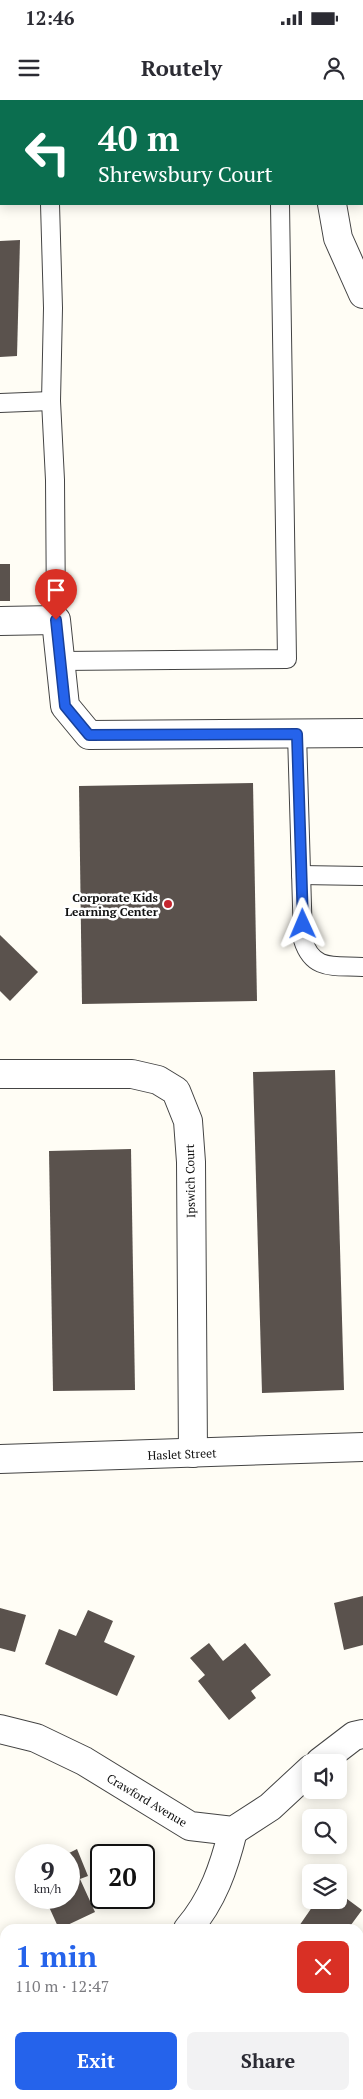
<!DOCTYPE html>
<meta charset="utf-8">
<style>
:root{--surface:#fff;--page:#f2f2f3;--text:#2b2b33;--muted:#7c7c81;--accent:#2563eb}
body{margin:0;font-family:"PT Serif",serif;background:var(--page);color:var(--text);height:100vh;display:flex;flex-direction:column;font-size:19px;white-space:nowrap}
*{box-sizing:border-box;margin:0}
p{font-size:16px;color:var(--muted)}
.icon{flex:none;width:28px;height:28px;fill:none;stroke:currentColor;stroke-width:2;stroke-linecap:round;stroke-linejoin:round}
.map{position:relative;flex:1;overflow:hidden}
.drawer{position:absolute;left:0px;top:1824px;width:364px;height:176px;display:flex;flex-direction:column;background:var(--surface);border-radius:15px 15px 0 0;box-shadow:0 2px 12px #0003}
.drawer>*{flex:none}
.guide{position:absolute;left:0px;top:0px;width:364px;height:105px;box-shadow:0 2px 12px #0003;background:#0b6e4f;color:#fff;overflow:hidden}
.buttons{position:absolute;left:302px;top:1654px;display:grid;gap:10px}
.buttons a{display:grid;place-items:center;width:45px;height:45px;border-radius:8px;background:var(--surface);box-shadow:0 2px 12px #0003;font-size:25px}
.speed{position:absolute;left:15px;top:1744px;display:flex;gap:10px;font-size:25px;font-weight:700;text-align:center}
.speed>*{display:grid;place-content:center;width:65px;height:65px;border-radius:50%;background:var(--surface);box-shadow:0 2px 12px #0003;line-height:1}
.speed small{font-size:12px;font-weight:400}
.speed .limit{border:2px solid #111;border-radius:8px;background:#fff;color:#111}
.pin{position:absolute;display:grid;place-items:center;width:42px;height:42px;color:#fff;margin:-51px -21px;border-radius:50% 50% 50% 0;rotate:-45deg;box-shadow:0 0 5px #0007}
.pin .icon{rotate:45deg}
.me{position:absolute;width:55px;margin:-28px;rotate:359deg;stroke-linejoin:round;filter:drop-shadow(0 0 4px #0008)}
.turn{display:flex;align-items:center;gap:18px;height:105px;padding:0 15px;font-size:22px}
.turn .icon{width:65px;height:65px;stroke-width:2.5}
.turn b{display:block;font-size:35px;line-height:42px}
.round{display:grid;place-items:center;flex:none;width:52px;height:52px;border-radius:8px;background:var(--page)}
.head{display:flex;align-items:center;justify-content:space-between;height:85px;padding:0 15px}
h1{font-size:30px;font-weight:700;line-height:38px;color:var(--accent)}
.action{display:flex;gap:10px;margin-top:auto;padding:10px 15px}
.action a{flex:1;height:58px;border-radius:8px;background:var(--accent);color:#fff;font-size:20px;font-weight:700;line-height:58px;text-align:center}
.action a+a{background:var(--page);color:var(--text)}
.status{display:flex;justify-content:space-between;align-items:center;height:35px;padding:0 25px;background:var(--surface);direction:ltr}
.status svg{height:14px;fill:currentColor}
header{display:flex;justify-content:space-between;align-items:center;height:65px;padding:0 15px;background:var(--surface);font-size:22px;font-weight:700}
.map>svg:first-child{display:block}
.building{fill:#5a524d}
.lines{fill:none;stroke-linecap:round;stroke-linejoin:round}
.lane-casing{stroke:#444;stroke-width:20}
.street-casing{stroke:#444;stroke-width:30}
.lane{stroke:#fff;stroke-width:18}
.street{stroke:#fff;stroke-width:28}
.route-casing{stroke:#184099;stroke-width:12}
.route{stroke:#2563eb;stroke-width:9}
.poi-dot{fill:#c4262e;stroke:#fff;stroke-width:2}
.labels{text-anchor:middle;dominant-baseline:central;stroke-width:5;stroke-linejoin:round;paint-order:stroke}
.poi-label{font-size:12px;font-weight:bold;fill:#111;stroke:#fff;text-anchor:end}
.street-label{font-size:12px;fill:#111;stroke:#fff}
</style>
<div class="status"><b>12:46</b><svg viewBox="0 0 49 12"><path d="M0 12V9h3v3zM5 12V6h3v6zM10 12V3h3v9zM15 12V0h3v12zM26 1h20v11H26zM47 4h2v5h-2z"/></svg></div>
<header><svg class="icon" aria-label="menu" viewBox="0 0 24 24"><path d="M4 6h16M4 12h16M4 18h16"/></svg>Routely<svg class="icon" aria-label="person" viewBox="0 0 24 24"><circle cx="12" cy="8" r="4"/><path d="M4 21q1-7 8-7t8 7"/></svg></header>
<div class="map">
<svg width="363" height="1999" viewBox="0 0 363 1999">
<rect width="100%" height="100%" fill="#fffdf5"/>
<g class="building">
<path d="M20 140 17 256 0 257V141Z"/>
<rect x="0" y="464" width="10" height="37"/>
<path d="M253 683 257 901 82 904 79 686Z"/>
<path d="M0 835 38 872 10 901 0 891Z"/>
<path d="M335 970 344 1290 262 1293 253 972Z"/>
<path d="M131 1049 135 1290 53 1291 49 1051Z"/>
<path d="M363 1496V1545L344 1550 334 1503Z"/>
<path d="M0 1508 26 1515 15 1552 0 1548Z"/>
<path d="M88 1510 113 1521 104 1542 135 1556 117 1596 45 1564 59 1529 76 1536Z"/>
<path d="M209 1543 223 1561 245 1543 271 1575 251 1591 256 1598 229 1620 198 1581 205 1575 190 1558Z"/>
<path d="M77 1749 88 1776 80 1779 95 1812 59 1829 45 1798H69V1755H65Z"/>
<path d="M339 1793 362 1810 348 1829H297L317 1800H339Z"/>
<path d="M123 1995H192L186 1999H126Z"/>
</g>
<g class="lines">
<defs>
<g id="lane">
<path d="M47 0V1"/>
<path d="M279 0V1"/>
<path d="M50 104 53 208 51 301 55 380 56 520"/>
<path d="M0 303 51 301"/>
<path d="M61 561 287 559 280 104"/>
<path d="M297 634 303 840C313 872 335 865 363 867"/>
<path d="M301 775 363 776"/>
</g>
<g id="street">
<path d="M328 0V1"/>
<path d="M332 104 338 138 363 194"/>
<path d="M0 521 56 520 65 606 89 635 363 633"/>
<path d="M0 974H132L158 980 176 991 188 1021 191 1062 193 1353"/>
<path d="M0 1359 363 1347"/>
<path d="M0 1629 36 1638 84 1661 190 1726 233 1731 270 1707 311 1669"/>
<path d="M320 1662 354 1636 363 1634"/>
<path d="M188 1829C213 1800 224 1767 233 1731"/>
<path d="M0 1962 5 1960"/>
</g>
</defs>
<use href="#lane" class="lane-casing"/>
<use href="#street" class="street-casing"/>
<use href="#lane" class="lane"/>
<use href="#street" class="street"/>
</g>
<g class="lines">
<defs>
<path id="route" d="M56 520 65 606 89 635 297 634 303 824"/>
</defs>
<use href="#route" class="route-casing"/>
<use href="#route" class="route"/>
</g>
<circle class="poi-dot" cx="168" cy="804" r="5"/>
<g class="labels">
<g class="poi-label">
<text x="158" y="797">Corporate Kids<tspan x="158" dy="14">Learning Center</tspan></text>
</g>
<g class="street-label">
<text transform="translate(190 1081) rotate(-91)">Ipswich Court</text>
<text transform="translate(182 1354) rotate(-2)">Haslet Street</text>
<text transform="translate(147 1700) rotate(31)">Crawford Avenue</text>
</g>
</g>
</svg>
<div class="buttons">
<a><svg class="icon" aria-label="sound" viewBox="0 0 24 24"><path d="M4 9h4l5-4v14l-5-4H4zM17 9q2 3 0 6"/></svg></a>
<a><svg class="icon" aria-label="search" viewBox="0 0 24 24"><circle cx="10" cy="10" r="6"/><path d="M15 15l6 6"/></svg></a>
<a><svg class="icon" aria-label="layers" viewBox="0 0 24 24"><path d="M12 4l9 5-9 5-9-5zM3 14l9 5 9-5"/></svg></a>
</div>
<div class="speed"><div>9<small>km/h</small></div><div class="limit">20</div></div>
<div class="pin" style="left:56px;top:520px;background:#d93025"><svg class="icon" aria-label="arrive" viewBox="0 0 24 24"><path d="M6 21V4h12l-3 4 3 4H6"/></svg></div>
<svg class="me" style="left:303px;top:824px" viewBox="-20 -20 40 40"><path d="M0-17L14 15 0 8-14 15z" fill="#2563eb" stroke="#fff" stroke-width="4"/></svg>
<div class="guide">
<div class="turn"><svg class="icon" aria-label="left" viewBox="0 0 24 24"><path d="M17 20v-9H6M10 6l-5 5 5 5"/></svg><div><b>40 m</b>Shrewsbury Court</div></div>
</div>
<section class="drawer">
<div class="head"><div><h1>1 min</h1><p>110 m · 12:47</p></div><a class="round" style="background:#d93025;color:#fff"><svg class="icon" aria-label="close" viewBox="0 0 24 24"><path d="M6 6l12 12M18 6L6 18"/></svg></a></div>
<div class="action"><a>Exit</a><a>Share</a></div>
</section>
</div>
